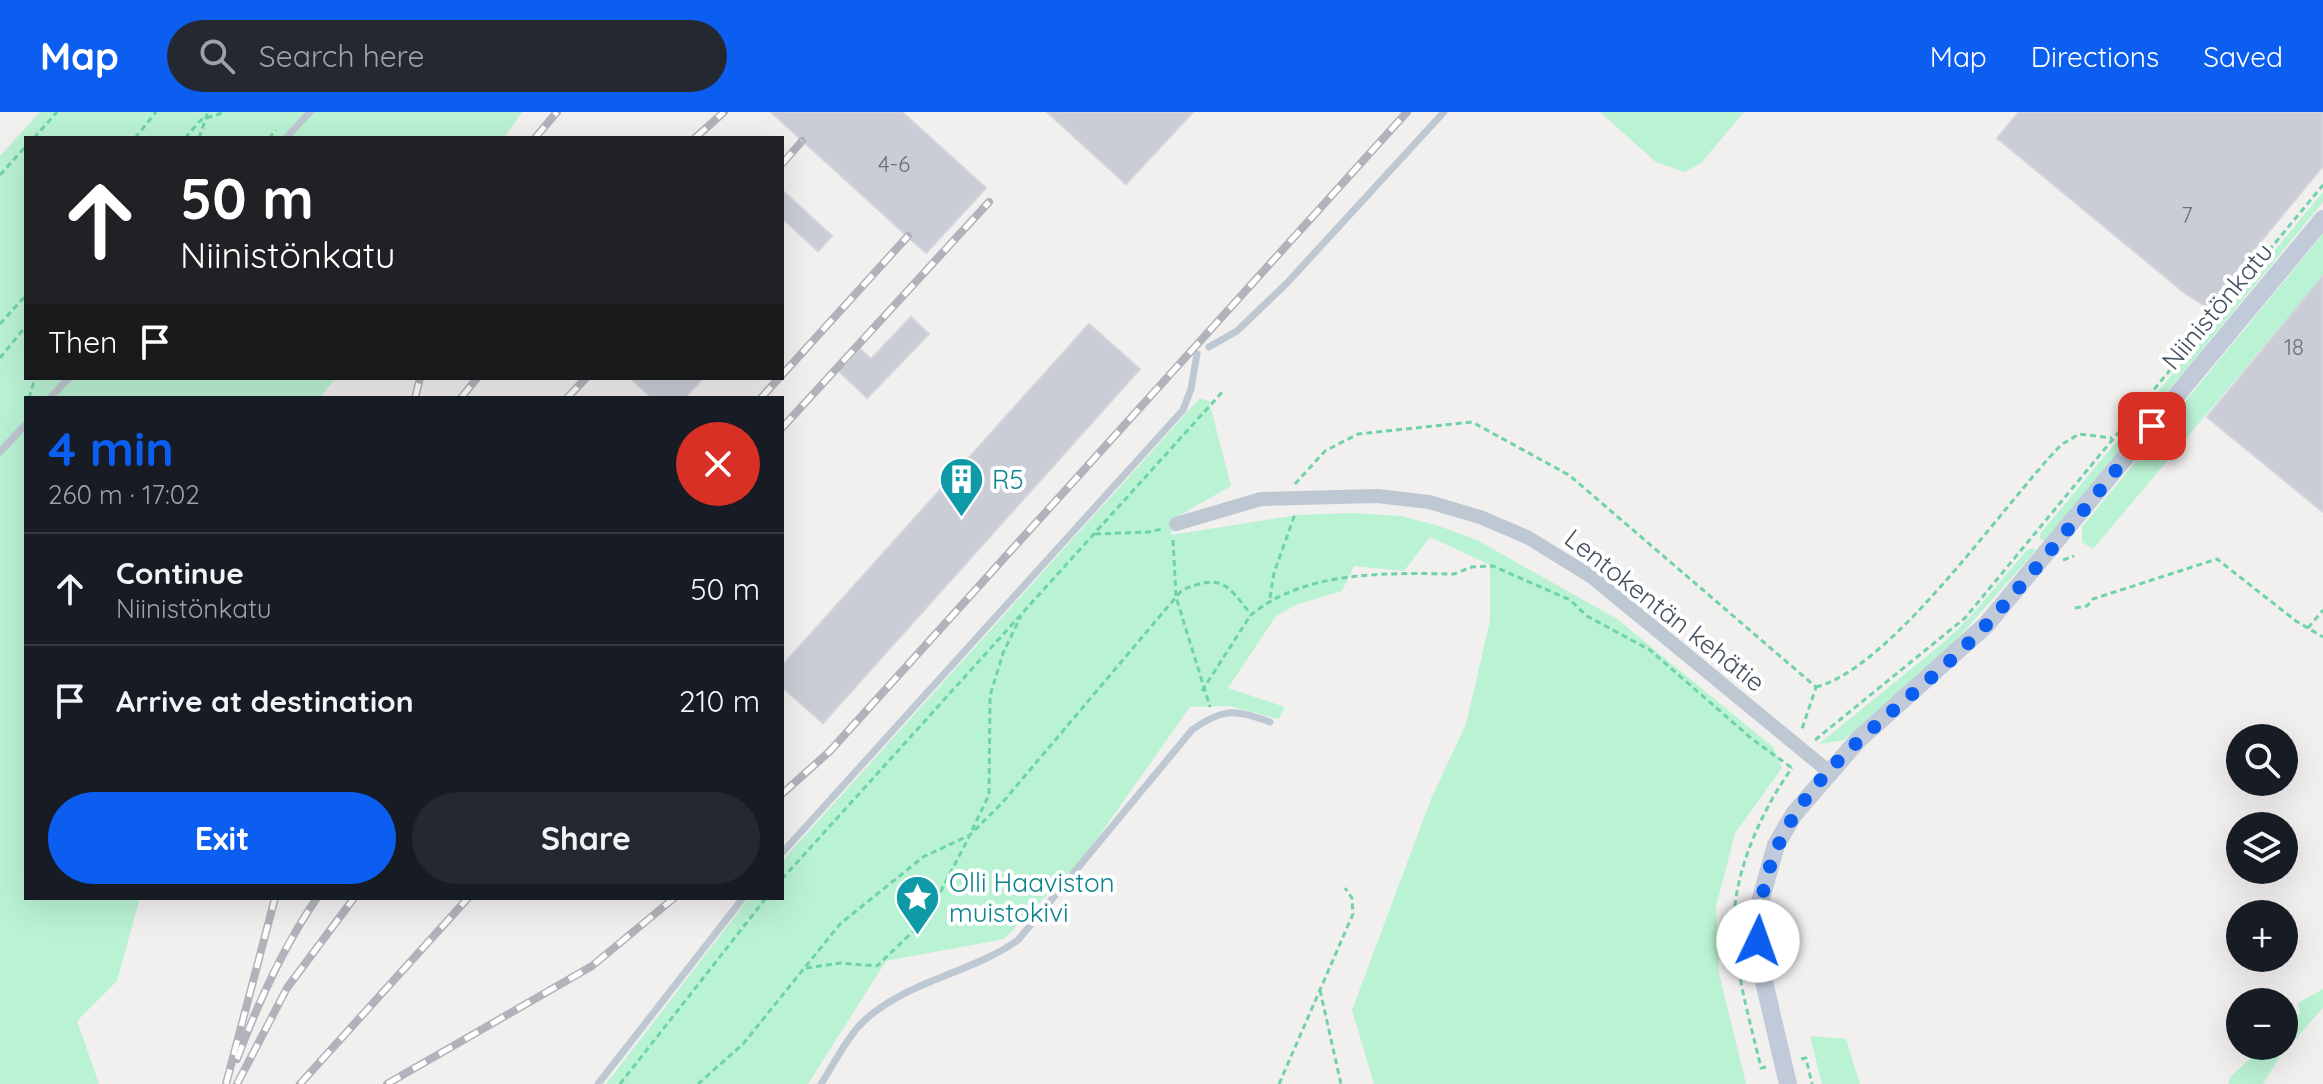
<!DOCTYPE html>
<meta charset="utf-8">
<style>
:root{--surface:#171b24;--page:#242831;--text:#f1f3f6;--muted:#9ea1a6;--line:#363941;--accent:#0b5eef}
body{margin:0;font-family:Quicksand,sans-serif;background:var(--page);color:var(--text);height:100vh;display:flex;flex-direction:column;font-size:30px;white-space:nowrap}
*{box-sizing:border-box;margin:0}
p{font-size:26px;color:var(--muted)}
.icon{flex:none;width:44px;height:44px;fill:none;stroke:currentColor;stroke-width:2;stroke-linecap:round;stroke-linejoin:round}
.map{position:relative;flex:1;overflow:hidden}
.panel{position:absolute;left:24px;top:284px;width:760px;height:504px;display:flex;flex-direction:column;background:var(--surface);border-radius:0px;box-shadow:0 8px 32px #0002}
.panel>*{flex:none}
.top-card{position:absolute;left:24px;top:24px;width:760px;height:244px;border-radius:0px;box-shadow:0 8px 32px #0002;background:#202124;color:#fff;overflow:hidden}
.fabs{position:absolute;left:2226px;top:612px;display:grid;gap:16px}
.fabs a{display:grid;place-items:center;width:72px;height:72px;border-radius:50%;background:var(--surface);box-shadow:0 8px 32px #0002;font-size:40px}
.pin{position:absolute;display:grid;place-items:center;width:68px;height:68px;color:#fff;margin:-34px;border-radius:16px;box-shadow:0 4px 12px #0006}
.me{position:absolute;width:88px;margin:-44px;rotate:3deg;stroke-linejoin:round;filter:drop-shadow(0 0 6px #0008)}
.turn{display:flex;align-items:center;gap:28px;height:168px;padding:0 24px;font-size:36px}
.turn .icon{width:104px;height:104px;stroke-width:2.5}
.turn b{display:block;font-size:56px;line-height:68px}
.then{display:flex;align-items:center;height:76px;padding:0 24px;background:#0003;gap:16px;font-size:30px}
.round{display:grid;place-items:center;flex:none;width:84px;height:84px;border-radius:42px;background:var(--page)}
.headline{display:flex;align-items:center;justify-content:space-between;height:136px;padding:0 24px}
h1{font-size:48px;font-weight:800;line-height:60px;color:var(--accent)}
.action{display:flex;gap:16px;margin-top:auto;padding:16px 24px}
.action a{flex:1;height:92px;border-radius:48px;background:var(--accent);color:#fff;font-size:32px;font-weight:800;line-height:92px;text-align:center}
.action a+a{background:var(--page);color:var(--text)}
ul{padding:0;list-style:none}
li{display:flex;align-items:center;gap:24px;height:112px;padding:0 24px;border-top:2px solid var(--line)}
li div{flex:1}
li b{display:block;font-size:30px}
li em{font-style:normal}
header{display:flex;align-items:center;gap:48px;box-sizing:border-box;height:112px;padding:0 40px;background:var(--accent);color:#fff}
header strong{font-size:38px}
nav{display:flex;gap:44px;margin-inline-start:auto;font-size:28px}
.search{width:560px;height:72px;background:var(--page);display:flex;align-items:center;gap:20px;box-sizing:border-box;padding:0 28px;border-radius:44px;color:var(--muted);font-size:30px}
.map>svg:first-child{display:block}
.green{fill:#baf2d4}
.building{fill:#cacdd5;stroke:#d2d4db;stroke-width:2}
.lines{fill:none;stroke-linecap:round;stroke-linejoin:round}
.path{stroke:#6fd3a9;stroke-width:3;stroke-dasharray:6 4;stroke-linecap:butt}
.lane{stroke:#bec8d2;stroke-width:7}
.street{stroke:#bec8d2;stroke-width:14}
.secondary{stroke:#c0cad9;stroke-width:18}
.rail-casing{stroke:#b0b3ba;stroke-width:8}
.rail{stroke:#fff;stroke-width:5;stroke-dasharray:15;stroke-linecap:butt}
.route{stroke:#0b5eef;stroke-width:14;stroke-dasharray:0 25.2}
.labels{text-anchor:middle;dominant-baseline:central;stroke-width:8;stroke-linejoin:round;paint-order:stroke}
.number-label{font-size:22px;fill:#666f7c}
.street-label{font-size:26px;fill:#45505e;stroke:#fff}
.culture-label{font-size:26px;fill:#0d838f;stroke:#fff;text-anchor:start}
</style>
<header>
<strong>Map</strong>
<div class="search"><svg class="icon" aria-label="search" viewBox="0 0 24 24"><circle cx="10" cy="10" r="6"/><path d="M15 15l6 6"/></svg>Search here</div>
<nav><a>Map</a><a>Directions</a><a>Saved</a></nav>
</header>
<div class="map">
<svg width="2323" height="972" viewBox="0 0 2323 972">
<rect width="100%" height="100%" fill="#f2efef"/>
<g class="green">
<path d="M40 0H522L504 26H26V266H335L320 286H26V786H140L117 869 77 909 99 972H0V44Z"/>
<path d="M1600 0H1744L1701 51 1685 60 1656 50Z"/>
<path d="M2323 80V90L2045 429 2040 427V422Z"/>
<path d="M2323 122V164L2093 437 2082 430V415Z"/>
<path d="M1200 286 1209 289 1231 374 1173 407 1171 423 1298 403 1349 401 1401 404 1439 414 1477 428 1617 507 1773 635 1782 656 1735 721 1716 795 1719 861 1746 972H1374L1352 898 1431 687 1466 612 1490 509V453L1430 425 1404 459 1354 454 1342 479 1298 492 1276 504 1228 576 1285 595 1279 607 1230 594 1190 595 1084 745 1004 827 886 849 808 972H606L749 786H782V749Z"/>
<path d="M2033 436 2036 438 1949 536 1844 628 1819 632 1944 530 1970 505 2027 438Z"/>
<path d="M2323 877V896L2280 944 2263 972H2228L2231 964 2264 934H2284V916L2300 901 2298 891Z"/>
<path d="M1810 924 1846 927 1860 972H1822Z"/>
</g>
<g class="building">
<path d="M771 0H902L986 76 926 141Z"/>
<path d="M1047 0H1193L1126 72Z"/>
<path d="M2019 0H2323V54L2207 195 2186 182 1997 26Z"/>
<path d="M782 78 832 124 818 139 782 106Z"/>
<path d="M2323 164V400L2207 305Z"/>
<path d="M911 205 929 222 867 286 839 259 860 237 871 247Z"/>
<path d="M1089 212 1140 257 823 611 782 575V554Z"/>
<path d="M630 266H703L685 286H652Z"/>
</g>
<g class="lines">
<g class="path">
<path d="M34 26 57 0"/>
<path d="M135 26 156 0"/>
<path d="M185 26 201 8 225 0"/>
<path d="M199 26 208 0"/>
<path d="M269 26 276 18"/>
<path d="M0 63 26 34"/>
<path d="M0 212 26 183"/>
<path d="M0 246 26 214"/>
<path d="M29 286 35 266"/>
<path d="M1295 372 1325 339 1358 322 1472 310 1569 363 1816 575 1802 617"/>
<path d="M1095 422 1149 420 1162 417"/>
<path d="M1173 428 1176 485 1210 595"/>
<path d="M2063 448 2074 444"/>
<path d="M1270 486 1274 461 1295 402"/>
<path d="M2075 496 2087 494 2093 487 2217 447 2296 509 2323 525"/>
<path d="M2308 516 2323 498"/>
<path d="M1816 575C1893 555 2002 394 2061 333L2079 322 2112 326"/>
<path d="M1202 579 1250 504"/>
<path d="M1815 628 1965 506 2323 73"/>
<path d="M972 718 989 683 990 584 1003 541 1021 504"/>
<path d="M782 767 1224 278"/>
<path d="M806 856 841 851 877 854 927 806 969 725"/>
<path d="M1320 878 1341 972"/>
<path d="M1801 947 1806 946 1812 972"/>
<path d="M1766 955 1761 956C1750 908 1735 860 1734 810 1734 759 1763 696 1792 656"/>
<path d="M620 972 766 786"/>
<path d="M698 972 743 932 840 812 923 745 970 723 1002 691 1182 478C1221 462 1227 471 1251 503 1305 458 1387 461 1454 462L1472 455 1493 454 1570 488 1587 504 1650 538 1752 627 1792 656"/>
<path d="M1279 972 1353 802 1352 786 1345 776"/>
</g>
<g class="lane">
<path d="M286 26 310 0"/>
<path d="M1209 235 1237 219 1287 171 1444 0"/>
<path d="M50 286 69 266"/>
<path d="M0 340 26 312"/>
<path d="M782 741 1183 298 1191 277 1197 242"/>
<path d="M598 972 743 786"/>
<path d="M821 972C833 953 844 931 859 914 900 870 971 862 1018 828L1192 618C1224 595 1235 598 1270 610"/>
</g>
<path class="street" d="M1176 412 1261 387 1377 384 1429 390 1480 405 1527 425 1592 465 1828 659"/>
<path class="secondary" d="M1788 972 1761 857 1758 797 1776 733 1794 702 1859 627 1986 513 2323 107"/>
<defs>
<g id="rail">
<path d="M535 26 557 0"/>
<path d="M695 26 724 0"/>
<path d="M782 52 802 29"/>
<path d="M782 263 908 124"/>
<path d="M415 286 420 266"/>
<path d="M461 286 477 266"/>
<path d="M567 286 586 266"/>
<path d="M761 286 779 266"/>
<path d="M782 316 989 90"/>
<path d="M782 682 830 639 1407 0"/>
<path d="M237 947C258 891 283 835 317 786"/>
<path d="M226 972 275 786"/>
<path d="M237 972 287 876 354 786"/>
<path d="M300 972 468 786"/>
<path d="M387 972 592 854 674 786"/>
</g>
</defs>
<use href="#rail" class="rail-casing"/>
<use href="#rail" class="rail"/>
</g>
<g class="lines">
<path class="route" d="M1758 829C1760 669 1894 614 1988 511 2045 448 2098 380 2152 314"/>
</g>
<defs>
<symbol id="building-pin" viewBox="-11 -11 22 30"><path d="M0 17L-7.5 6A9.5 9.5 0 1 1 7.5 6Z" fill="#0f9aa8" stroke="#fff"/><path d="M-4-6H4V6H1V3H-1V6H-4ZM-2.5-4.3h1.7v1.8h-1.7ZM.8-4.3h1.7v1.8H.8ZM-2.5-1h1.7V.8h-1.7ZM.8-1h1.7V.8H.8Z" fill="#fff"/></symbol>
<symbol id="sight-pin" viewBox="-11 -11 22 30"><path d="M0 17L-7.5 6A9.5 9.5 0 1 1 7.5 6Z" fill="#0f9aa8" stroke="#fff"/><path d="M0-6L1.8-2.2L6-1.7L2.9 1.2L3.7 5.4L0 3.3L-3.7 5.4L-2.9 1.2L-6-1.7L-1.8-2.2Z" fill="#fff"/></symbol>
</defs>
<g fill-rule="evenodd">
<use href="#building-pin" x="936" y="342" width="51" height="69"/>
<use href="#sight-pin" x="892" y="760" width="51" height="69"/>
</g>
<g class="labels">
<g class="number-label">
<text x="894" y="52">4-6</text>
<text x="2187" y="103">7</text>
<text x="2294" y="235">18</text>
</g>
<g class="street-label">
<text transform="translate(2217 194) rotate(-50)">Niinistönkatu</text>
<text transform="translate(1665 498) rotate(38)">Lentokentän kehätie</text>
</g>
<g class="culture-label">
<text x="992" y="367">R5</text>
<text x="949" y="770">Olli Haaviston<tspan x="949" dy="30">muistokivi</tspan></text>
</g>
</g>
</svg>
<div class="fabs">
<a><svg class="icon" aria-label="search" viewBox="0 0 24 24"><circle cx="10" cy="10" r="6"/><path d="M15 15l6 6"/></svg></a>
<a><svg class="icon" aria-label="layers" viewBox="0 0 24 24"><path d="M12 4l9 5-9 5-9-5zM3 14l9 5 9-5"/></svg></a>
<a>+</a>
<a>−</a>
</div>
<div class="pin" style="left:2152px;top:314px;background:#d93025"><svg class="icon" aria-label="arrive" viewBox="0 0 24 24"><path d="M6 21V4h12l-3 4 3 4H6"/></svg></div>
<svg class="me" style="left:1758px;top:829px" viewBox="-20 -20 40 40"><circle r="19" fill="#fff"/><path d="M0-13L10 11 0 6-10 11z" fill="#0b5eef"/></svg>
<div class="top-card">
<div class="turn"><svg class="icon" aria-label="ahead" viewBox="0 0 24 24"><path d="M12 20V5M6 11l6-6 6 6"/></svg><div><b>50 m</b>Niinistönkatu</div></div>
<div class="then">Then<svg class="icon" aria-label="arrive" viewBox="0 0 24 24"><path d="M6 21V4h12l-3 4 3 4H6"/></svg></div>
</div>
<section class="panel">
<div class="headline"><div><h1>4 min</h1><p>260 m · 17:02</p></div><a class="round" style="background:#d93025;color:#fff"><svg class="icon" aria-label="close" viewBox="0 0 24 24"><path d="M6 6l12 12M18 6L6 18"/></svg></a></div>
<ul>
<li><svg class="icon" aria-label="ahead" viewBox="0 0 24 24"><path d="M12 20V5M6 11l6-6 6 6"/></svg><div><b>Continue</b><p>Niinistönkatu</p></div><em>50 m</em></li>
<li><svg class="icon" aria-label="arrive" viewBox="0 0 24 24"><path d="M6 21V4h12l-3 4 3 4H6"/></svg><div><b>Arrive at destination</b></div><em>210 m</em></li>
</ul>
<div class="action"><a>Exit</a><a>Share</a></div>
</section>
</div>
